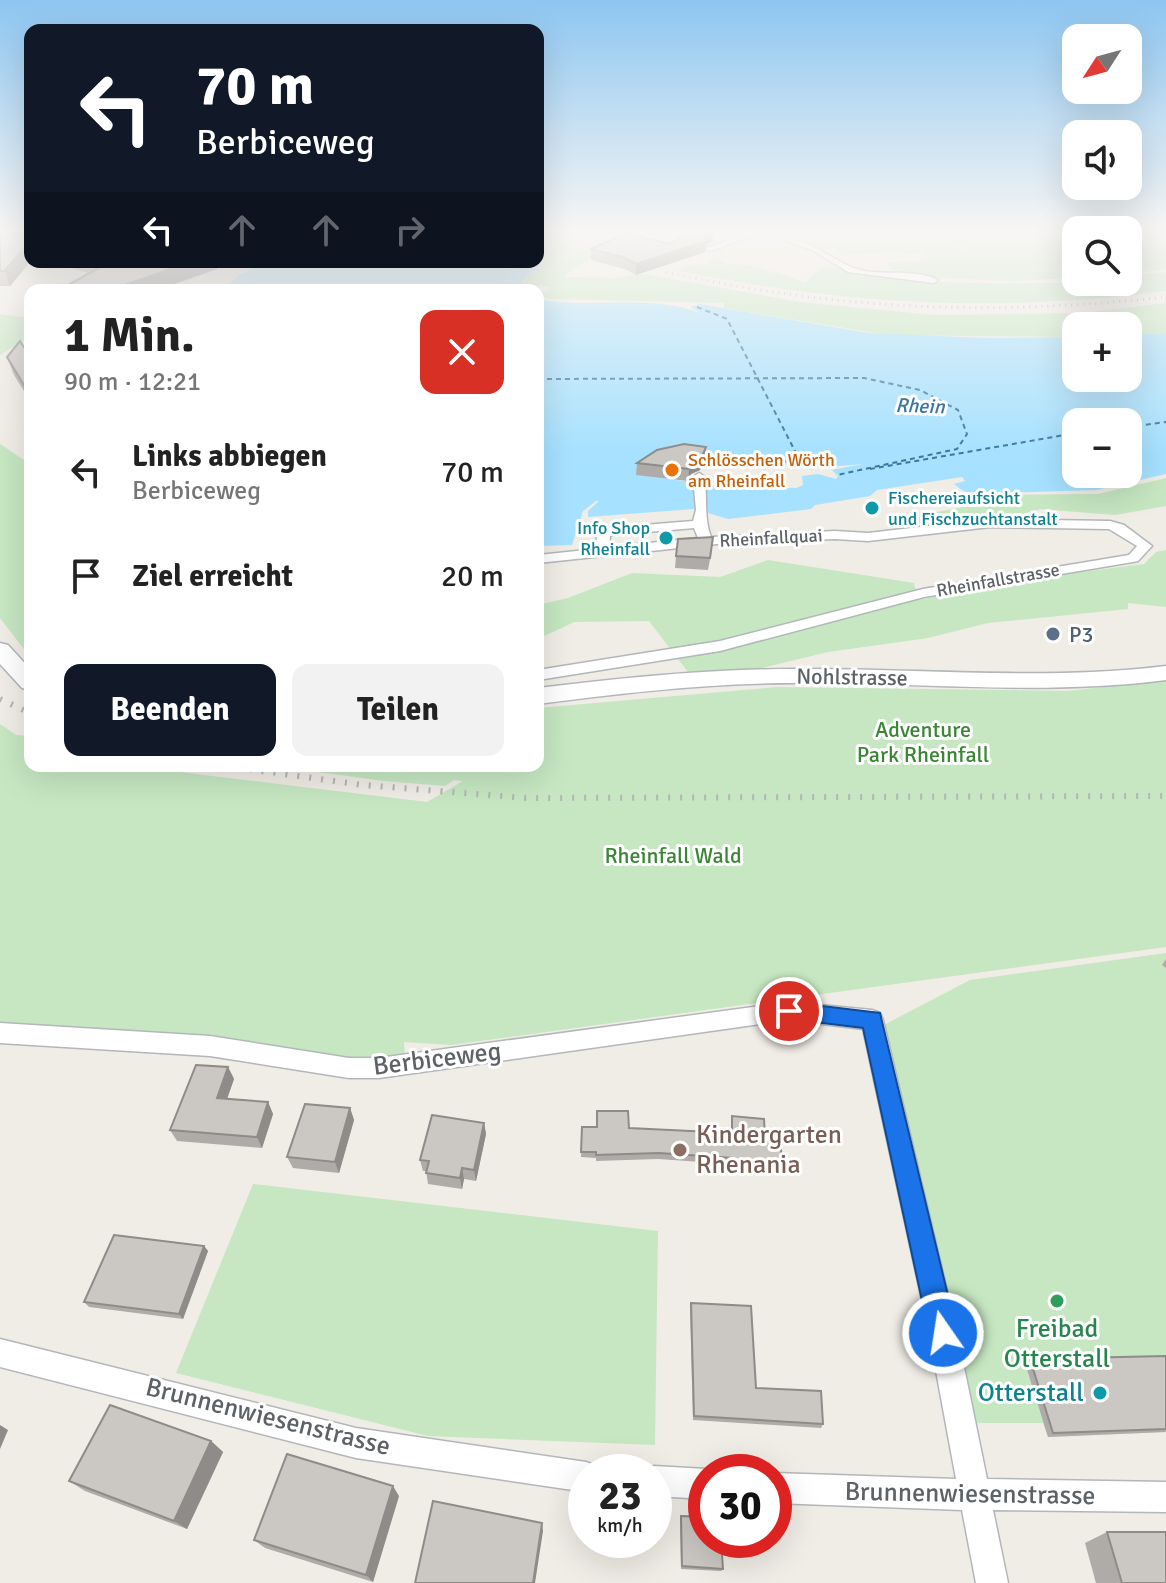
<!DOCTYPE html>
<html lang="de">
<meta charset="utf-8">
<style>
:root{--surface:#fff;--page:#f2f2f2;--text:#222;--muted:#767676;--accent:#111827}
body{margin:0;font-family:Signika,sans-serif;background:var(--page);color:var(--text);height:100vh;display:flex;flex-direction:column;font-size:30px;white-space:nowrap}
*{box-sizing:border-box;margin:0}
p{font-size:26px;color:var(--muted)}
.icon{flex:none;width:44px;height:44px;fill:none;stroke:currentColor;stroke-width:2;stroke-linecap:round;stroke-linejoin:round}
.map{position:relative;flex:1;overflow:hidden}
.details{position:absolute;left:24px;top:284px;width:520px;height:488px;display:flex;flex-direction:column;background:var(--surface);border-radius:16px;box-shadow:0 8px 32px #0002}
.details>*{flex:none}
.banner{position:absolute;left:24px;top:24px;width:520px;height:244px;border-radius:16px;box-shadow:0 8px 32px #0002;background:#111827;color:#fff;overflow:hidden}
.needle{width:52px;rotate:234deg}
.controls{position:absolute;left:1062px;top:24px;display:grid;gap:16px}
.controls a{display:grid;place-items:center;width:80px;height:80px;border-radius:16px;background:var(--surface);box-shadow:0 8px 32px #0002;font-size:40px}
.speed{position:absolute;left:568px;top:1454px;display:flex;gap:16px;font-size:40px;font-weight:700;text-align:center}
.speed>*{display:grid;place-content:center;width:104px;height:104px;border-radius:50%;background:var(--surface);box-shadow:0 8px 32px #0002;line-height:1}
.speed small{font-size:20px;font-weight:400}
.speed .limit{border:12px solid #d22;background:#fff;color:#111}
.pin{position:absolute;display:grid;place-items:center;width:68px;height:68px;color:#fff;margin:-34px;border:4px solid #fff;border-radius:50%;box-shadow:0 2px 8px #0007}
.me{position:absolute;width:88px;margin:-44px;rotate:347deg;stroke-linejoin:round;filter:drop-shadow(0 0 6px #0008)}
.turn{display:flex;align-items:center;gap:28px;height:168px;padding:0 40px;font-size:36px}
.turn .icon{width:104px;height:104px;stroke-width:2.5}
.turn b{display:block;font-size:56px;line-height:68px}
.lanes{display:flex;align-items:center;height:76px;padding:0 40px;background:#0003;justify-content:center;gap:40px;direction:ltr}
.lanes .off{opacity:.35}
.round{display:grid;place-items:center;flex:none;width:84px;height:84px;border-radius:16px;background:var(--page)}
.head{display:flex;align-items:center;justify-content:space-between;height:136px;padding:0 40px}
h1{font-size:48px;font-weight:700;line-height:60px}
.action{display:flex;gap:16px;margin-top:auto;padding:16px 40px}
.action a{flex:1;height:92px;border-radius:16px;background:var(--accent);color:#fff;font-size:32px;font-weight:700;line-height:92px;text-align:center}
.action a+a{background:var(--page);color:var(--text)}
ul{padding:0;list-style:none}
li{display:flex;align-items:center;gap:24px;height:104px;padding:0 40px}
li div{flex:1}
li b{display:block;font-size:30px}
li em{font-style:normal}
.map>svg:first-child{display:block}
.green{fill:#c6e7c2}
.water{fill:#a6e1ff;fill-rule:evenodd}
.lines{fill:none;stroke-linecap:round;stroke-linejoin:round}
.ferry{stroke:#3c77a0;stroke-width:2;stroke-dasharray:5 4;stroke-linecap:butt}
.street-casing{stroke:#b3b7ba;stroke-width:3}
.secondary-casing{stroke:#b2b6ba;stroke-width:3}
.street{fill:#fff;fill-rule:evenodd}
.secondary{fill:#fff;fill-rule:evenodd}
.rail-far1{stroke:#b4b5b6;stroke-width:3;stroke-dasharray:1 5;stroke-linecap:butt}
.rail{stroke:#b4b5b6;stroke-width:6;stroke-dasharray:2 10;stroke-linecap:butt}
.wall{fill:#afaba8}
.shaded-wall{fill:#8e8b88}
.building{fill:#cbc7c3;stroke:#8e8b88;stroke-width:2}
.route{fill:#1a73e8;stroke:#114b97;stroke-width:2}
.food-dot{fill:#e8710a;stroke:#fff;stroke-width:3}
.culture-dot{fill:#0f9aa8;stroke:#fff;stroke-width:3}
.service-dot{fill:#5c6f8a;stroke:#fff;stroke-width:3}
.education-dot{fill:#8d6e63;stroke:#fff;stroke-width:3}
.leisure-dot{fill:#2e9e5b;stroke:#fff;stroke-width:3}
.labels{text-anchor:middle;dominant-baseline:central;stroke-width:6;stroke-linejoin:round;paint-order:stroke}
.far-food-label{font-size:18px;fill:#c56008;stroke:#fff;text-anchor:start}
.far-culture-label{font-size:18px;fill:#0d838f;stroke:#fff;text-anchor:start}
.far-street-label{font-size:18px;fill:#5d6266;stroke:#fff}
.far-water-label{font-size:20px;font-style:italic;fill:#3c77a0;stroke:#fff}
.service-label{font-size:22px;fill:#4e5e75;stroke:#fff;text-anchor:start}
.street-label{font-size:22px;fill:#5d6266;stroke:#fff}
.park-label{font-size:22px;fill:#398635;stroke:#fff}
.near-street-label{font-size:26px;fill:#5d6266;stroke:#fff}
.near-education-label{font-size:26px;fill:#785e54;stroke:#fff;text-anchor:start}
.near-leisure-label{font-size:26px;fill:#27864d;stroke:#fff}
.near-culture-label{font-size:26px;fill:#0d838f;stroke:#fff;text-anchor:end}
</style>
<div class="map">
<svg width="1166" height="1583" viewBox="0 0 1166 1583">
<rect width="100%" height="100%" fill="#f0ece6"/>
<g class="green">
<path d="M775 233H941L961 250 967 248 947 233H1076V278L1010 281 897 276 886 263 931 260 922 253 903 255 898 252 842 255 834 248 822 249Z"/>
<path d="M1128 233H1166V269L1128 274Z"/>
<path d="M554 237 596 254 564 276 569 277 615 278 645 274 800 302 935 315 1083 313 1166 303V333L1128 335V326H1076V337L888 335 724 308V303L550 299 538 296V290L545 292 550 287 523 283 542 264 551 248 546 243Z"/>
<path d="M714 260 727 262 723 266C740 258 787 277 805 282L823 267C851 270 879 277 908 280 982 286 1056 282 1128 282V276L1166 272V291C993 313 846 305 675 270L696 264 721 268 707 264Z"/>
<path d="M0 314 30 318V337L0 355Z"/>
<path d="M0 444 30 464V657L0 618Z"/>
<path d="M1166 478V506L1115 515 1040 509 1019 515 977 516 896 526C930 508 968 511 1003 495L1098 494Z"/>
<path d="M1166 550V607L1128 603V609L988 623 928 638 828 652 754 670 688 672 649 621 574 622 538 639V605L568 598 632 573 720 577 768 560 914 583 918 600 1026 579 1144 564 1156 552Z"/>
<path d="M1166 680V947L451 1045 404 1042 405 1059 374 1061 186 1035 0 1023V724L16 735 30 736V766H160L187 773 427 802 463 781 454 780 445 786 384 781 275 766H538V708L777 687 1067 691Z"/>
<path d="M1166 953V1432L1048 1437 1043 1423H973L922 1178 880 1027 970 980Z"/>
<path d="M253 1184 658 1231 655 1445 428 1436 176 1373Z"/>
</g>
<g class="water">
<path d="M538 233H579L557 235 546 241C552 256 534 273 522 282V290H223L239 275 267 262H538Z"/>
<path d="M538 299C593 310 646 293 700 313L690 307 700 304 869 333 986 338 1076 337V378H1128V335L1166 333V474L1096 490 998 493 987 498 963 491 954 484 965 481 962 477 877 490 870 496 815 505 811 509 728 519 708 513 707 508 588 517V511L599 501H596L583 511 572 545 538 546ZM1076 422H1128V474H1076ZM777 458 779 459 777 462 783 465 801 459 817 468 863 464 832 470 838 476 836 479 818 474 802 476 803 485 796 488 710 485 650 476 705 459 735 464 770 462 768 459Z"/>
</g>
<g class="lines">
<g class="ferry">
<path d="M697 307 727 319 797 455 780 464"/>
<path d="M538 379 864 378 920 390 958 410 967 434 957 449 837 475"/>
<path d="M1128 427 1166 422"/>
<path d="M870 469 1076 433"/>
</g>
<defs>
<g id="street">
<path d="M749 233H760L711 251 704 249Z"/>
<path d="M764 233C798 231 822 254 851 267 877 278 914 267 938 280L934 283 848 272 812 250Z"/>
<path d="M699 473 705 477C707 497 704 519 711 537L835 531 868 533 990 519 1110 521 1124 525 1152 546 1138 561 1133 562 924 597 720 651 538 680V670L720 641 923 589 1129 555 1137 546 1109 529 990 527 868 541 835 539 717 544 538 563V555L596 549 597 534 607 528 693 521 696 510 693 477ZM694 528 698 538 609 547 610 536 614 535Z"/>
<path d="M789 1002 872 1010 880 1013 883 1020 957 1333 987 1479 1166 1482V1512L993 1510 1008 1583H976L962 1510 774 1503V1473L956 1479 929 1333 863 1029 789 1020 379 1078H349L210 1056 0 1043V1023L210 1036 349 1058H379Z"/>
<path d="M0 1339 356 1428 586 1462 597 1466 599 1472H586V1492L356 1458 0 1367Z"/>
<path d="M654 1466 706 1469 714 1472H706V1499L654 1496V1472H643Z"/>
</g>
<g id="secondary">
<path d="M0 643 8 645 30 669V690L22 688 0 664Z"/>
<path d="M1166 666V680C1042 696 918 682 794 683 708 683 623 693 538 704V688C623 678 708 669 794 669 918 668 1042 681 1166 666Z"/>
</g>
</defs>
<use href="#street" class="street-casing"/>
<use href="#secondary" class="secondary-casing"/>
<use href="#street" class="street"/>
<use href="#secondary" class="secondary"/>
<g class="rail-far1">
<path d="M552 233 589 248"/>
<path d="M666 272C835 310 994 316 1166 297"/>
</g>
<g class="rail">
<path d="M0 699 30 713"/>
<path d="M226 766 363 785 526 798 1166 796"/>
</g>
</g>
<g class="wall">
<path d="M0 233H30V262L10 286H0Z"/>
<path d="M713 241 706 245 705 252 636 275 625 269 591 260V249Z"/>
<path d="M49 262H216L217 269 157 290H68L66 286 89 273Z"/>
<path d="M7 357H30V401L14 375Z"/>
<path d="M705 459 700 470 691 474 688 481 636 475 637 463Z"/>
<path d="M712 549 708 570 675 568 676 556Z"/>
<path d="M1166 959V968L1162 965Z"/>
<path d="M228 1067 234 1079 227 1099 268 1102 273 1114 262 1148 177 1141 170 1130Z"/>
<path d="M350 1108 354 1120 339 1173 293 1168 287 1157Z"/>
<path d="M732 1116 765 1136 782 1162 780 1168 766 1166 764 1170 731 1168V1164L658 1159 596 1161V1158L581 1157 582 1127 629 1128 731 1133Z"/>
<path d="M484 1123 486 1134 476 1181 464 1179 462 1189 428 1184 426 1171H423L420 1160Z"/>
<path d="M204 1246 208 1251 183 1319 89 1307 84 1302Z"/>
<path d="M691 1303 756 1388 823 1424 821 1428 693 1420 690 1307Z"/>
<path d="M1166 1356V1432L1048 1437 1025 1363 1030 1359Z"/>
<path d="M211 1441 223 1452 187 1529 85 1491 69 1481Z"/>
<path d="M399 1496 373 1582 265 1548 254 1540Z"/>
<path d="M681 1516 723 1569 721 1571 681 1569 680 1519Z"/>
<path d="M1107 1532 1166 1583H1096L1085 1543Z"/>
</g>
<g class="shaded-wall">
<path d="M709 233H714L713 241 706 245 705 252 636 275V264Z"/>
<path d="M28 244 30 248V262L10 286 4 271Z"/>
<path d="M191 262H216L217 269 157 290H110Z"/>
<path d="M706 447 705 459 700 470 691 474 688 481 689 469 692 463Z"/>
<path d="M228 1067 234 1079 223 1110 217 1098Z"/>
<path d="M268 1102 273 1114 262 1148 257 1137Z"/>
<path d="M350 1108 354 1120 339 1173 335 1162Z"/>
<path d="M484 1123 486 1134 476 1181 474 1170Z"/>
<path d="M462 1168 464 1179 462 1189 460 1178Z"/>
<path d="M204 1246 208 1251 183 1319 179 1314Z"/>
<path d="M0 1425 8 1430 0 1449Z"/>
<path d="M211 1441 223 1452 187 1529 174 1521Z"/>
<path d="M393 1486 399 1496 373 1582 366 1575Z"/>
<path d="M542 1523 543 1531 535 1583H533Z"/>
</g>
<g class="building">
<path d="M0 233H30V244H28L4 271H0Z"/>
<path d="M626 233 670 244 686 233H709L703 235 706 241 636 264 625 258 591 249Z"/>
<path d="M98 262H191L110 290 66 286 106 264Z"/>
<path d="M20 341 30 357V395L7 357Z"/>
<path d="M684 444 706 447 701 459 692 463 689 469 637 463 657 450Z"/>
<path d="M713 537 710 558 676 556 678 539Z"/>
<path d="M196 1065 228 1067 217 1098 268 1102 257 1137 170 1130Z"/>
<path d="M305 1104 350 1108 335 1162 287 1157Z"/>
<path d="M597 1111H628L629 1128 732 1133V1116L764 1119 765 1136 780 1137 782 1162 766 1161V1165L733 1162V1158L659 1153 596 1155V1152H581L582 1127H597Z"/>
<path d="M432 1115 484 1123 474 1170 462 1168 460 1178 426 1173 429 1161 420 1160Z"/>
<path d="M114 1235 204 1246 179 1314 84 1302Z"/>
<path d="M691 1303 751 1306 756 1388 821 1391 823 1424 694 1416Z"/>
<path d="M1166 1356V1429L1053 1433 1030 1359Z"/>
<path d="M110 1405 211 1441 174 1521 69 1481Z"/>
<path d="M287 1454 393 1486 366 1575 254 1540Z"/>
<path d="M433 1501 542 1523 533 1583H415Z"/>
<path d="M681 1516 706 1517V1540H721L723 1569 682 1566Z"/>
<path d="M1107 1532H1166V1583H1122Z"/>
</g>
<linearGradient id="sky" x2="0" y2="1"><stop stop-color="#8dc6f1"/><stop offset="0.51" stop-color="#f8f6f4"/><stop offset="1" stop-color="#f8f6f4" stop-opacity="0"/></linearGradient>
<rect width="1166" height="454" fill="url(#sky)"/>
<path class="route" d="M789 1002 880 1013 957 1333 953 1343 943 1347 933 1343 929 1333 863 1028 782 1018 778 1011 782 1004Z"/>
<circle class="food-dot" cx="672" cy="470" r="8"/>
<g class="culture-dot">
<circle cx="872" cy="508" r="8"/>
<circle cx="666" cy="538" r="8"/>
<circle cx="1100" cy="1393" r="8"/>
</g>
<circle class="service-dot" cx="1053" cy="634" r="8"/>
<circle class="education-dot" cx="680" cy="1150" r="8"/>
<circle class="leisure-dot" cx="1057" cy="1301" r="8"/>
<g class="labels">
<g class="far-food-label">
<text x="688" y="460">Schlösschen Wörth<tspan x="688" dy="21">am Rheinfall</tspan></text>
</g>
<g class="far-culture-label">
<text x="888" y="498">Fischereiaufsicht<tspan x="888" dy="21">und Fischzuchtanstalt</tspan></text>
<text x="650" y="528" text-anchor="end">Info Shop<tspan x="650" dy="21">Rheinfall</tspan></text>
</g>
<g class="far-street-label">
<text transform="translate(771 538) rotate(-3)">Rheinfallquai</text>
<text transform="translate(998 580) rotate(-10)">Rheinfallstrasse</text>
</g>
<g class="far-water-label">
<text transform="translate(920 406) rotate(2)">Rhein</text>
</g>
<g class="service-label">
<text x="1069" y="634">P3</text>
</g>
<g class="street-label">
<text transform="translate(852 677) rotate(1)">Nohlstrasse</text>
</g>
<g class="park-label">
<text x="923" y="729">Adventure<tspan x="923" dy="25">Park Rheinfall</tspan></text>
<text x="673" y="855">Rheinfall Wald</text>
</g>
<g class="near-street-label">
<text transform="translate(437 1059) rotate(-7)">Berbiceweg</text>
<text transform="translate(268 1417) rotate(14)">Brunnenwiesenstrasse</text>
<text transform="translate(970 1494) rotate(1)">Brunnenwiesenstrasse</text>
</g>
<g class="near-education-label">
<text x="696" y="1135">Kindergarten<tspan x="696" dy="30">Rhenania</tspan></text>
</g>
<g class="near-leisure-label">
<text x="1057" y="1329">Freibad<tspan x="1057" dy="30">Otterstall</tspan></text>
</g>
<g class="near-culture-label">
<text x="1084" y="1393">Otterstall</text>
</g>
</g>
</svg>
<div class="controls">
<a><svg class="needle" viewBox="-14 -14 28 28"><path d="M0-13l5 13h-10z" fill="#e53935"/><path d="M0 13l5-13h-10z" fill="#767676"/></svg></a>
<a><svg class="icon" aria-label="sound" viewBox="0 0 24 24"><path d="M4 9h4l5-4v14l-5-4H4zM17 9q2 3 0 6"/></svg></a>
<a><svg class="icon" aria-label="search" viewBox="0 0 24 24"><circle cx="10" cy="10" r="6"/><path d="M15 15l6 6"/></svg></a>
<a>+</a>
<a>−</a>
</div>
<div class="speed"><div>23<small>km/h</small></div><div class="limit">30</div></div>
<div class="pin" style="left:789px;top:1011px;background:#d93025"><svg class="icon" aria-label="arrive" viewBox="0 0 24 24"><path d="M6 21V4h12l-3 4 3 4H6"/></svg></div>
<svg class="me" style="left:943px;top:1333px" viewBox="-20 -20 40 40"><circle r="17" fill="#1a73e8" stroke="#fff" stroke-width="3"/><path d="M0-11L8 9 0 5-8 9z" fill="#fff"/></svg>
<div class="banner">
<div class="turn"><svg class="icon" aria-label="left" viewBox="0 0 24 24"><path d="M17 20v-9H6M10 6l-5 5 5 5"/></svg><div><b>70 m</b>Berbiceweg</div></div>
<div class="lanes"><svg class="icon" aria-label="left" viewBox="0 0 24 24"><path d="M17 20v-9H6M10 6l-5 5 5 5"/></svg><svg class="icon off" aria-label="ahead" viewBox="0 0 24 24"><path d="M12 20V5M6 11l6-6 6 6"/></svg><svg class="icon off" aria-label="ahead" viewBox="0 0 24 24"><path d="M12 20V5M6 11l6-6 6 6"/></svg><svg class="icon off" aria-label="right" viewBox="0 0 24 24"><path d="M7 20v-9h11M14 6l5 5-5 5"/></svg></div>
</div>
<section class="details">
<div class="head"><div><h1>1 Min.</h1><p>90 m · 12:21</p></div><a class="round" style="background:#d93025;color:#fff"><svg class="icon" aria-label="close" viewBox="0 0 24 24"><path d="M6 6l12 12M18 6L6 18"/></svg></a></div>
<ul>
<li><svg class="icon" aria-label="left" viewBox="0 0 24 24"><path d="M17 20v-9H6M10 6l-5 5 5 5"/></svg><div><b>Links abbiegen</b><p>Berbiceweg</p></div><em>70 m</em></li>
<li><svg class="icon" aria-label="arrive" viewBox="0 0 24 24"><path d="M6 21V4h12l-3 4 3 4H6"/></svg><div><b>Ziel erreicht</b></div><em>20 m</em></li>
</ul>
<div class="action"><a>Beenden</a><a>Teilen</a></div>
</section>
</div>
